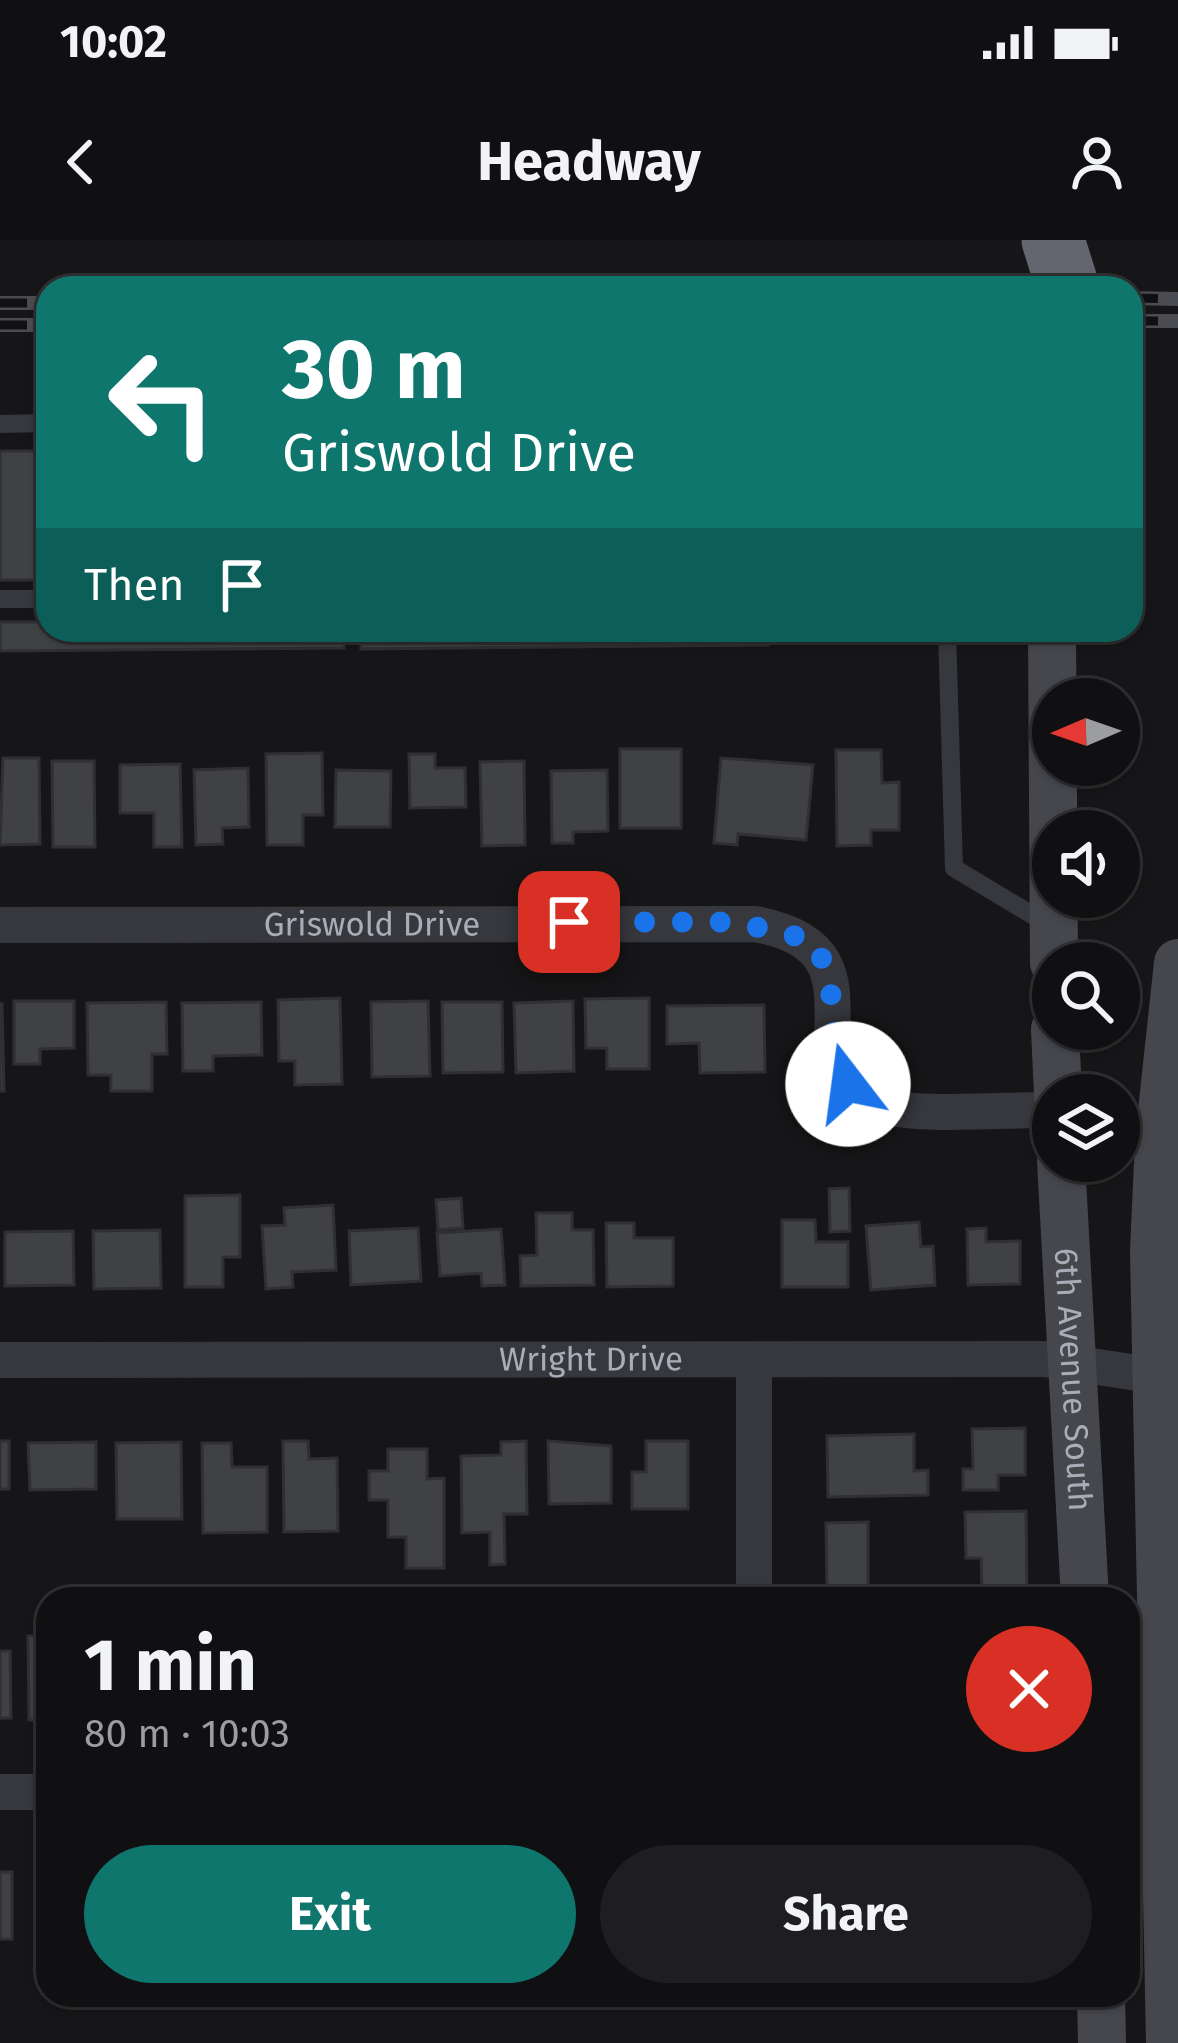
<!DOCTYPE html>
<meta charset="utf-8">
<style>
:root{--surface:#101012;--page:#1e1e20;--text:#f1f3f6;--muted:#9c9d9f;--line:#303032;--accent:#0f766e}
body{margin:0;font-family:"Fira Sans",sans-serif;background:var(--page);color:var(--text);height:100vh;display:flex;flex-direction:column;font-size:45px;white-space:nowrap}
*{box-sizing:border-box;margin:0}
p{font-size:39px;color:var(--muted)}
.icon{flex:none;width:66px;height:66px;fill:none;stroke:currentColor;stroke-width:2;stroke-linecap:round;stroke-linejoin:round}
.map{position:relative;flex:1;overflow:hidden}
.details{position:absolute;left:36px;top:1347px;width:1104px;height:420px;display:flex;flex-direction:column;background:var(--surface);border-radius:36px;box-shadow:0 3px 9px #0004,0 0 0 3px var(--line)}
.details>*{flex:none}
.top-card{position:absolute;left:36px;top:36px;width:1107px;height:366px;border-radius:36px;box-shadow:0 3px 9px #0004,0 0 0 3px var(--line);background:#0f766e;color:#fff;overflow:hidden}
.needle{width:78px;rotate:268deg}
.fabs{position:absolute;left:1032px;top:438px;display:grid;gap:24px}
.fabs a{display:grid;place-items:center;width:108px;height:108px;border-radius:50%;background:var(--surface);box-shadow:0 3px 9px #0004,0 0 0 3px var(--line);font-size:60px}
.pin{position:absolute;display:grid;place-items:center;width:102px;height:102px;color:#fff;margin:-51px;border-radius:24px;box-shadow:0 6px 18px #0006}
.me{position:absolute;width:132px;margin:-66px;rotate:345deg;stroke-linejoin:round;filter:drop-shadow(0 0 9px #0008)}
.turn{display:flex;align-items:center;gap:42px;height:252px;padding:0 48px;font-size:54px}
.turn .icon{width:156px;height:156px;stroke-width:2.5}
.turn b{display:block;font-size:84px;line-height:102px}
.then{display:flex;align-items:center;height:114px;padding:0 48px;background:#0003;gap:24px;font-size:45px}
.round{display:grid;place-items:center;flex:none;width:126px;height:126px;border-radius:63px;background:var(--page)}
.summary{display:flex;align-items:center;justify-content:space-between;height:204px;padding:0 48px}
h1{font-size:72px;font-weight:700;line-height:90px}
.cta{display:flex;gap:24px;margin-top:auto;padding:24px 48px}
.cta a{flex:1;height:138px;border-radius:72px;background:var(--accent);color:#fff;font-size:48px;font-weight:700;line-height:138px;text-align:center}
.cta a+a{background:var(--page);color:var(--text)}
.status{display:flex;justify-content:space-between;align-items:center;height:84px;padding:0 60px;background:var(--surface);direction:ltr}
.status svg{height:33px;fill:currentColor}
header{display:flex;justify-content:space-between;align-items:center;height:156px;padding:0 48px;background:var(--surface);font-size:54px;font-weight:700}
.map>svg:first-child{display:block}
.building{fill:#404145;stroke:#303034;stroke-width:3}
.lines{fill:none;stroke-linecap:round;stroke-linejoin:round}
.lane{stroke:#37383d;stroke-width:18}
.street{stroke:#37383d;stroke-width:36}
.secondary{stroke:#45474d;stroke-width:48}
.highway{stroke:#63666e;stroke-width:63}
.rail-casing{stroke:#4a4c52;stroke-width:14}
.rail{stroke:#111113;stroke-width:9;stroke-dasharray:27;stroke-linecap:butt}
.route{stroke:#1a73e8;stroke-width:21;stroke-dasharray:0 37.8}
.labels{text-anchor:middle;dominant-baseline:central;stroke-width:9;stroke-linejoin:round;paint-order:stroke}
.street-label{font-size:33px;fill:#a8adb8;stroke:#111113}
</style>
<div class="status"><b>10:02</b><svg viewBox="0 0 49 12"><path d="M0 12V9h3v3zM5 12V6h3v6zM10 12V3h3v9zM15 12V0h3v12zM26 1h20v11H26zM47 4h2v5h-2z"/></svg></div>
<header><svg class="icon" aria-label="back" viewBox="0 0 24 24"><path d="M15 5l-7 7 7 7"/></svg>Headway<svg class="icon" aria-label="person" viewBox="0 0 24 24"><circle cx="12" cy="8" r="4"/><path d="M4 21q1-7 8-7t8 7"/></svg></header>
<div class="map">
<svg width="1178" height="1803" viewBox="0 0 1178 1803">
<rect width="100%" height="100%" fill="#161618"/>
<g class="building">
<rect x="0" y="211" width="48" height="129"/>
<path d="M0 382H48V390H344V408L0 411Z"/>
<path d="M361 390H768V405L361 409Z"/>
<rect x="620" y="509" width="61" height="79"/>
<path d="M836 510H881L882 543 899 542V590H871V605L837 606Z"/>
<path d="M322 513 323 575H303V605H267L266 514Z"/>
<path d="M409 514H435V528H465L466 567 410 568Z"/>
<path d="M3 518H39L40 604 0 605Z"/>
<path d="M721 518 813 525 806 600 738 594 737 605 714 603Z"/>
<path d="M52 521H94L95 607H53Z"/>
<path d="M524 521 525 605 482 606 480 522Z"/>
<path d="M180 524 182 607H154V573H120V525Z"/>
<path d="M248 528 249 587 222 588 223 604 196 605 194 530Z"/>
<path d="M336 530 391 531 390 587H335Z"/>
<path d="M607 530 608 591 573 592V603H552L551 531Z"/>
<path d="M340 758 342 844 295 845V821H279L278 760Z"/>
<path d="M649 758V829H607V808H586L585 759Z"/>
<path d="M14 761H74V808L40 809V824H14Z"/>
<path d="M428 761 430 836 372 837 371 762Z"/>
<path d="M573 761 574 831 516 833 514 763Z"/>
<path d="M166 762 167 814H152V851H111V835H88L87 763Z"/>
<path d="M261 762 262 815 213 816V831H183L182 763Z"/>
<path d="M442 762H502L503 832 443 833Z"/>
<path d="M0 764H2L4 851H0Z"/>
<path d="M764 765 765 832 700 833 699 803 667 804V766Z"/>
<path d="M849 948 850 991 830 992 829 949Z"/>
<path d="M240 955V1017H223V1047H185V956Z"/>
<path d="M461 958 463 988 438 990 436 960Z"/>
<path d="M333 965 336 1030 292 1032 293 1047 266 1049 262 986 285 985 284 968Z"/>
<path d="M536 973H572V990H593L594 1045 521 1046 520 1016 537 1015Z"/>
<path d="M782 980H815L816 1002H848V1047H782Z"/>
<path d="M919 982 921 1007 933 1006 935 1045 871 1050 866 986Z"/>
<path d="M606 983H634V998H673V1046L607 1047Z"/>
<path d="M418 988 421 1041 351 1045 349 991Z"/>
<path d="M986 988V1002L1020 1001V1044L968 1045 967 989Z"/>
<path d="M501 989 505 1045 482 1046 481 1033 440 1036 437 993Z"/>
<path d="M160 990 161 1048 94 1049 93 991Z"/>
<path d="M73 991 74 1045 5 1046V992Z"/>
<path d="M1025 1188V1235H998V1250H963V1229H973L972 1189Z"/>
<path d="M914 1194V1231L928 1230V1255L828 1257 827 1196Z"/>
<rect x="0" y="1201" width="9" height="48"/>
<path d="M283 1201H308L309 1219 337 1218 338 1291 284 1292Z"/>
<path d="M526 1201 527 1274H504L505 1324 490 1325V1292L462 1293 461 1216 501 1215V1202Z"/>
<path d="M548 1201 611 1206V1263L549 1264Z"/>
<path d="M646 1201H688V1269H632V1232H646Z"/>
<path d="M96 1202V1249L30 1250 28 1203Z"/>
<path d="M181 1202 182 1279H117L116 1203Z"/>
<path d="M202 1203H231L232 1227H267V1292L203 1293Z"/>
<path d="M388 1209H427V1239L444 1238V1328H406V1297H388V1260H369V1231H388Z"/>
<path d="M1026 1271 1027 1351 982 1352 981 1318H966L965 1272Z"/>
<path d="M868 1282V1350L827 1351 826 1283Z"/>
<path d="M28 1396H48V1480H29Z"/>
<path d="M0 1411H10L11 1478H0Z"/>
<rect x="0" y="1632" width="12" height="67"/>
</g>
<g class="lines">
<g class="lane">
<path d="M0 184 48 183"/>
<path d="M0 359H48"/>
<path d="M947 390 954 628 1034 676H1049"/>
</g>
<g class="street">
<path id="s1" d="M0 685 755 684C898 710 779 827 875 864 912 878 1009 869 1053 870"/>
<path id="s2" d="M0 1120 1044 1119 1178 1139"/>
<path d="M754 1120V1359"/>
<path d="M0 1552H48"/>
<path d="M1128 1580H1178"/>
</g>
<g class="secondary">
<path d="M1052 390 1054 723"/>
<path d="M1055 789 1058 855"/>
<path id="s3" d="M1061 921 1085 1359"/>
<path d="M1101 1755 1102 1803"/>
<path d="M1170 1803 1154 1011 1159 899 1178 723"/>
</g>
<path class="highway" d="M1053 0 1068 48"/>
<defs>
<g id="rail">
<path d="M1131 58 1178 59"/>
<path d="M0 63H48"/>
<path d="M1131 81H1178"/>
<path d="M0 85H48"/>
</g>
</defs>
<use href="#rail" class="rail-casing"/>
<use href="#rail" class="rail"/>
</g>
<g class="lines">
<path class="route" d="M569 682H735L808 699C847 739 820 798 848 844"/>
</g>
<g class="labels">
<g class="street-label">
<text stroke="none"><textPath href="#s1" startOffset="372">Griswold Drive</textPath></text>
<text stroke="none"><textPath href="#s2" startOffset="591">Wright Drive</textPath></text>
<text stroke="none"><textPath href="#s3" startOffset="219">6th Avenue South</textPath></text>
</g>
</g>
</svg>
<div class="fabs">
<a><svg class="needle" viewBox="-14 -14 28 28"><path d="M0-13l5 13h-10z" fill="#e53935"/><path d="M0 13l5-13h-10z" fill="#9c9d9f"/></svg></a>
<a><svg class="icon" aria-label="sound" viewBox="0 0 24 24"><path d="M4 9h4l5-4v14l-5-4H4zM17 9q2 3 0 6"/></svg></a>
<a><svg class="icon" aria-label="search" viewBox="0 0 24 24"><circle cx="10" cy="10" r="6"/><path d="M15 15l6 6"/></svg></a>
<a><svg class="icon" aria-label="layers" viewBox="0 0 24 24"><path d="M12 4l9 5-9 5-9-5zM3 14l9 5 9-5"/></svg></a>
</div>
<div class="pin" style="left:569px;top:682px;background:#d93025"><svg class="icon" aria-label="arrive" viewBox="0 0 24 24"><path d="M6 21V4h12l-3 4 3 4H6"/></svg></div>
<svg class="me" style="left:848px;top:844px" viewBox="-20 -20 40 40"><circle r="19" fill="#fff"/><path d="M0-13L10 11 0 6-10 11z" fill="#1a73e8"/></svg>
<div class="top-card">
<div class="turn"><svg class="icon" aria-label="left" viewBox="0 0 24 24"><path d="M17 20v-9H6M10 6l-5 5 5 5"/></svg><div><b>30 m</b>Griswold Drive</div></div>
<div class="then">Then<svg class="icon" aria-label="arrive" viewBox="0 0 24 24"><path d="M6 21V4h12l-3 4 3 4H6"/></svg></div>
</div>
<section class="details">
<div class="summary"><div><h1>1 min</h1><p>80 m · 10:03</p></div><a class="round" style="background:#d93025;color:#fff"><svg class="icon" aria-label="close" viewBox="0 0 24 24"><path d="M6 6l12 12M18 6L6 18"/></svg></a></div>
<div class="cta"><a>Exit</a><a>Share</a></div>
</section>
</div>
